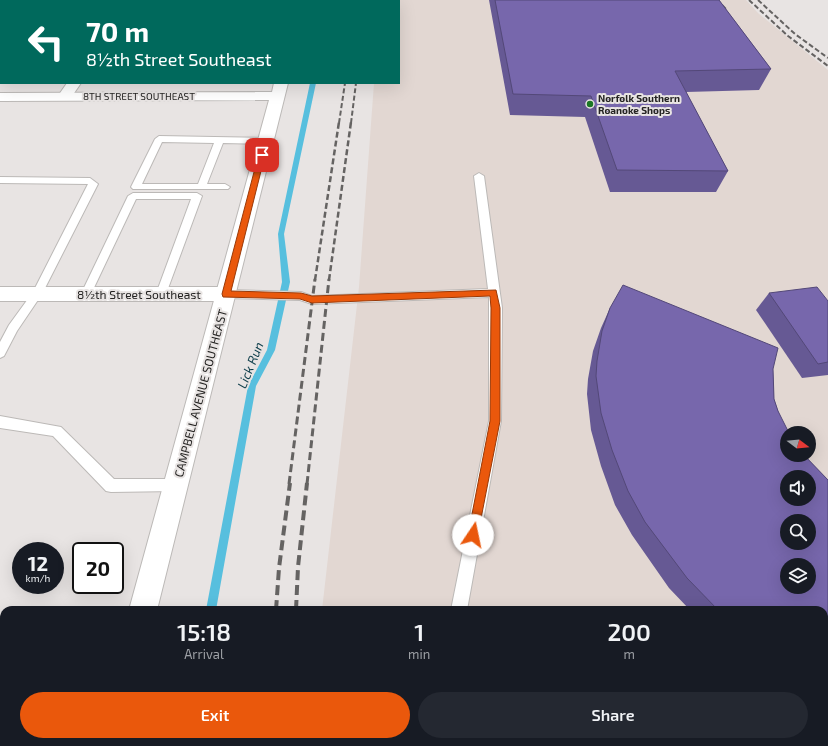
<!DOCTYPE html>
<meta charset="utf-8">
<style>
:root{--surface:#171b24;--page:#242831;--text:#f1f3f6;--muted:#9ea1a6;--accent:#ea580c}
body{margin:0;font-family:"Exo 2",sans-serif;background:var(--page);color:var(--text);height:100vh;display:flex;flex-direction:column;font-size:15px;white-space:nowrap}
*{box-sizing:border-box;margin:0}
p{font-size:13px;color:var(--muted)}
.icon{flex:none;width:22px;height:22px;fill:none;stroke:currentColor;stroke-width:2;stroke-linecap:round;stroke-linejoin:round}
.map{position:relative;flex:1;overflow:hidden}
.sheet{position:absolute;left:0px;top:606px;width:828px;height:140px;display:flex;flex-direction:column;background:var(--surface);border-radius:12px 12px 0 0;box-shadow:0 4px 16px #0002}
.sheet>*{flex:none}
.guide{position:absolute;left:0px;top:0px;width:400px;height:84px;box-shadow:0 4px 16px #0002;background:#00695c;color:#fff;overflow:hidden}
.needle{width:26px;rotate:106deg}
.buttons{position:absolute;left:780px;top:426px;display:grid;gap:8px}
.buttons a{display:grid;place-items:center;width:36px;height:36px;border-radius:50%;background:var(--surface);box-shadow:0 4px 16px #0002;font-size:20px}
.speed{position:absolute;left:12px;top:542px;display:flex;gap:8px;font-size:20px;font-weight:700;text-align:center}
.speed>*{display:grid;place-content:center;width:52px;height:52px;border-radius:50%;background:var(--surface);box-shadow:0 4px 16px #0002;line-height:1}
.speed small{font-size:10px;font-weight:400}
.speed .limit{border:2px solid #111;border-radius:6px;background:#fff;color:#111}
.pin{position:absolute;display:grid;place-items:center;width:34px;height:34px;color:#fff;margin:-17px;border-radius:8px;box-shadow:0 2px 6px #0006}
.me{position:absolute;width:44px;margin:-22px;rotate:11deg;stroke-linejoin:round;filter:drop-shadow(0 0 3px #0008)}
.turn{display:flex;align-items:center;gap:14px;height:84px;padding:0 20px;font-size:18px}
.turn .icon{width:52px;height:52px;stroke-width:2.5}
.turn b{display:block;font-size:28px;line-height:34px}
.eta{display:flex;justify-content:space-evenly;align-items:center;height:68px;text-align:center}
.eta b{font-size:24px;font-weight:600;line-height:28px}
.cta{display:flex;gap:8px;margin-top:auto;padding:8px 20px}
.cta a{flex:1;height:46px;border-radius:24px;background:var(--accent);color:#fff;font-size:16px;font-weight:600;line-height:46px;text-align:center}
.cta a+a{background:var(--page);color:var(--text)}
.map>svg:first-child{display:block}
.built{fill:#e2d7d2;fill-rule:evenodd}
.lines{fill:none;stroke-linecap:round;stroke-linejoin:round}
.stream{fill:#57bfde;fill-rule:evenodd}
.service-casing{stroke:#bcb9b7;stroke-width:2}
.minor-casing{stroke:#bcb9b7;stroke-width:2}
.tertiary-casing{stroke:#bcb9b7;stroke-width:2}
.service{fill:#fff;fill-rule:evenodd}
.minor{fill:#fff;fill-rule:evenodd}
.tertiary{fill:#fff;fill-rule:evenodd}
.rail-far3{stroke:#656362;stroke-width:2;stroke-dasharray:5 2.5;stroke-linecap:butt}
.rail-far2{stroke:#656362;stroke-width:2.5;stroke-dasharray:6 3;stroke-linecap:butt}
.rail-far1{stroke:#656362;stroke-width:3;stroke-dasharray:8 4;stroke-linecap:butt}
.rail{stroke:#656362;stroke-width:4;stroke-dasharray:10 5;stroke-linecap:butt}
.wall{fill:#665994}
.building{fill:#7767ac;stroke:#534878;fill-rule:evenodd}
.route{fill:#ea580c;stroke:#983908}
.poi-dot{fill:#1b7725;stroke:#e8e4e3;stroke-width:1.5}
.labels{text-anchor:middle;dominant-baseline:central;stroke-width:4;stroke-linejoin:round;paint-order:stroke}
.far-street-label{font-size:10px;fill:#252423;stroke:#e8e4e3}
.far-poi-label{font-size:10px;font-weight:bold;fill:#252423;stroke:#e8e4e3;text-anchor:start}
.street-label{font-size:12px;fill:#252423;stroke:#e8e4e3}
.water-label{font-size:13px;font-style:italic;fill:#0d3d4a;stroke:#e8e4e3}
</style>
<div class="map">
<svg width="828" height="746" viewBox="0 0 828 746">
<rect width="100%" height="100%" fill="#e8e4e3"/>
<path class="built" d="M381 0H746L758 13 828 70V746H320V742H824V610H322L359 287 374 83H399V1ZM787 433H809V455H787ZM787 477H809V499H787ZM787 521H809V543H787ZM787 565H809V587H787Z"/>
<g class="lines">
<g class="stream">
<rect x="329" y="0" width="4" height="1"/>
<path d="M310 83H316L284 234 290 282 275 350 256 386 216 610H206L248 386 267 350 282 282 278 234Z"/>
<rect x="190" y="742" width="12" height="4"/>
</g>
<defs>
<g id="service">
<path d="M0 29H1L0 35Z"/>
<path d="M159 136 265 138 269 141 265 144 223 143 207 184H225L230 187 228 189H133L131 187 155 139ZM162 142 214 143 198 184H142Z"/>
<path d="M479 173 484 176 502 308 501 421 467 610H451L489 421V297L312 304 300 300 226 298 221 294 226 290 301 292 312 296 488 289 474 176Z"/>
<path d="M0 177 90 178 98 184 42 294 17 331 4 356 0 358V342L9 325 33 292 88 184 0 183Z"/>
<path d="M133 193H197L202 196 166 294 161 298 156 294 191 199H136L91 294 90 297H82L81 294 128 196Z"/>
<path d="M0 416 61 427 114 479H176L181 480 183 485 181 490 176 491 111 492 106 491 53 436 0 428Z"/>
<path d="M426 742H444L443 746H425Z"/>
</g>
<g id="minor">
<path d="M125 0H137L124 1Z"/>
<path d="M67 83H81L70 99H60L58 96Z"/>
<path d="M0 287H226L233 289 236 294 233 299 226 301H0Z"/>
<path d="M0 711H4V742H6L0 743Z"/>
</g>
<g id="tertiary">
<rect x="297" y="0" width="12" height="1"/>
<path d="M274 83H288L157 610H129L269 100 0 101V93L272 92Z"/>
<path d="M93 742H125L124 746H92Z"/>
</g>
</defs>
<use href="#service" class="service-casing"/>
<use href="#minor" class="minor-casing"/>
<use href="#tertiary" class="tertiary-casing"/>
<use href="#service" class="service"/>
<use href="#minor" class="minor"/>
<use href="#tertiary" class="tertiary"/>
<g class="rail-far3">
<path d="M717 0 726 9"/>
<path d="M749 0 788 36 828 66"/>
<path d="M758 0 795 34 828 58"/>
<path d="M339 123 345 83"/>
<path d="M351 123 356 83"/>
</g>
<g class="rail-far2">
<path d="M315 280 339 122"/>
<path d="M329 280 351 122"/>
</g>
<g class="rail-far1">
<path d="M289 484 315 279"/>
<path d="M307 484 329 279"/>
</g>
<g class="rail">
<path d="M276 610 279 568 290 483"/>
<path d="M296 610 298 567 307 483"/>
<path d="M267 742V746"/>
<path d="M290 742V746"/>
</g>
</g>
<g class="wall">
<path d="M489 0H719L771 69 759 90 686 92 728 171 716 192H610L585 117 510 115Z"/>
<path d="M769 293 828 301V375L802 378 756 310Z"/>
<path d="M610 308 773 369 774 399 778 411 787 433 805 457 828 480V720L824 718V610H690L669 588 632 535 615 505 601 466 591 430 587 394 588 379 593 351 601 328Z"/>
</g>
<g class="building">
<path d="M495 0H719L771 69 675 71 728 171 617 170 591 96 513 94Z"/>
<path d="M623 285 778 348 773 369 774 399 778 411 789 433H787V455H804L828 480V701L824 699V610H718L687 578 645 522 628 491 612 450 601 413 596 376 597 361 602 331 610 308ZM787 477H809V499H787ZM787 521H809V543H787ZM787 565H809V587H787Z"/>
<path d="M817 287 828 301V362L818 364 769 293Z"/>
</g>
<path class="route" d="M259 153 265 155 231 291 301 293 312 296 496 290 500 308V421L477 539 473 540 470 539 468 535 490 421 491 308 490 296 312 303 300 299 223 297 222 294Z"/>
<circle class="poi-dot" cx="590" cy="104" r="4"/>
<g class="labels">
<g class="far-street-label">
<text x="139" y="96">8TH STREET SOUTHEAST</text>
</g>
<g class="far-poi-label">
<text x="598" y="98">Norfolk Southern<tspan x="598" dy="12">Roanoke Shops</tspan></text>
</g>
<g class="street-label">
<text x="139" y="294">8½th Street Southeast</text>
<text transform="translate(200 393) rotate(-75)">CAMPBELL AVENUE SOUTHEAST</text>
</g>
<g class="water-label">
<text transform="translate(250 365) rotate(-68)">Lick Run</text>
</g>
</g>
</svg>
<div class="buttons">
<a><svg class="needle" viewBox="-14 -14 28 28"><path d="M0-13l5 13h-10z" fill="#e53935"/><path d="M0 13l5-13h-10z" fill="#9ea1a6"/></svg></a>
<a><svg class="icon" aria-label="sound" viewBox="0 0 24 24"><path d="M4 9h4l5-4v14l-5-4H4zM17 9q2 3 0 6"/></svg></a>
<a><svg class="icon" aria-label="search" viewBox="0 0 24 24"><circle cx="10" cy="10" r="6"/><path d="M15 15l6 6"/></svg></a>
<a><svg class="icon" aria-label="layers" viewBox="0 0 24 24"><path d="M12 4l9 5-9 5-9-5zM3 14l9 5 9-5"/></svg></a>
</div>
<div class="speed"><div>12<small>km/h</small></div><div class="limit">20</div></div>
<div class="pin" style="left:262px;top:155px;background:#d93025"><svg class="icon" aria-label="arrive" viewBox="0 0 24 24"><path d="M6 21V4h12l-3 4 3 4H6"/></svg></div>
<svg class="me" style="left:473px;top:535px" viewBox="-20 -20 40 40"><circle r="19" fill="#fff"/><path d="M0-13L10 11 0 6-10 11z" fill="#ea580c"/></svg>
<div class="guide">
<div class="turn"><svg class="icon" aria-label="left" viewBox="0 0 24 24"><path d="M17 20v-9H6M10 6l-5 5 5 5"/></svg><div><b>70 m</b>8½th Street Southeast</div></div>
</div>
<section class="sheet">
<div class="eta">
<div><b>15:18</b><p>Arrival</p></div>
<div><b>1</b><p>min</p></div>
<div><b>200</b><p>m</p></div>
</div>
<div class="cta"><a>Exit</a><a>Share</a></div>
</section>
</div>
